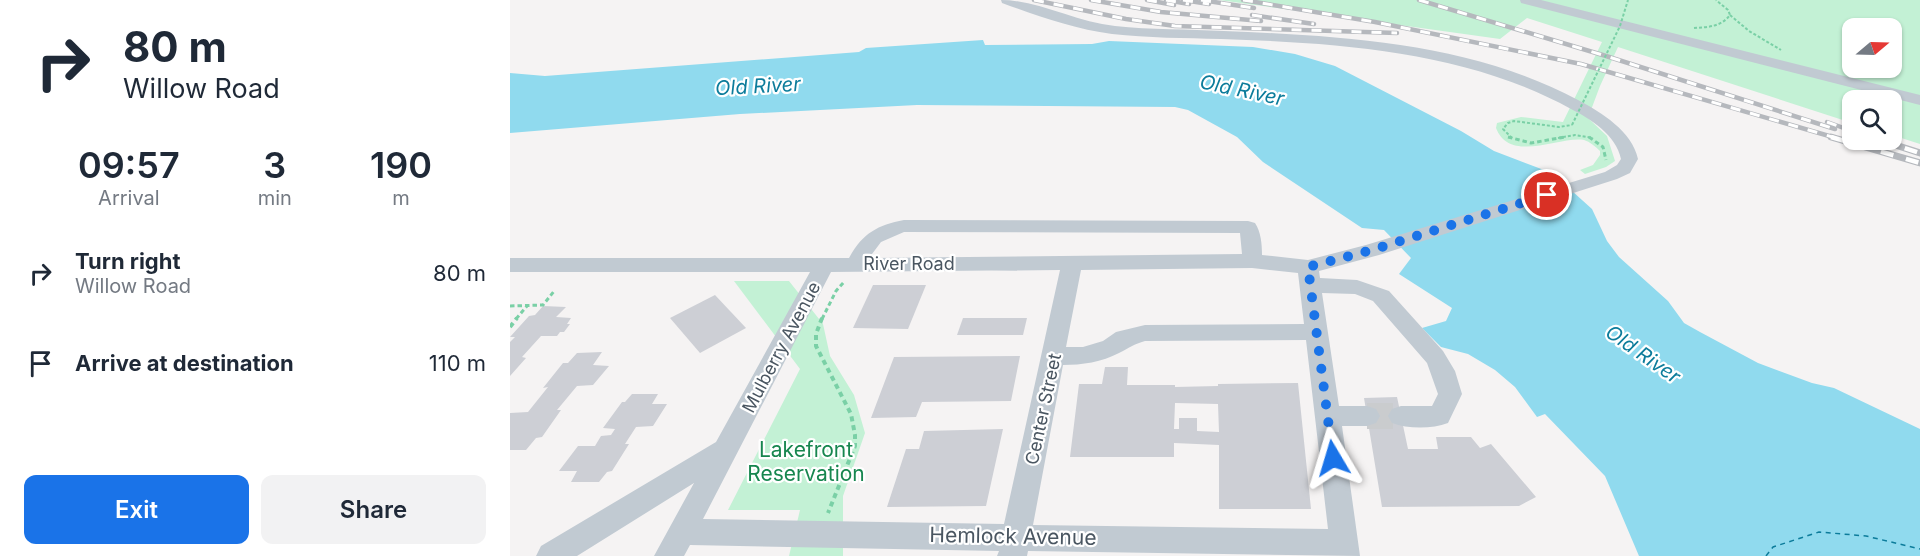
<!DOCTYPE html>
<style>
:root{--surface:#fff;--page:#f2f2f3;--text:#1f2937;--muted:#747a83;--accent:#1a73e8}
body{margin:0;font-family:Inter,sans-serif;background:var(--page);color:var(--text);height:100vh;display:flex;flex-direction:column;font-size:22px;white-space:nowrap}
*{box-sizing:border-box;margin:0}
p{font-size:20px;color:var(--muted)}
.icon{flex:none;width:33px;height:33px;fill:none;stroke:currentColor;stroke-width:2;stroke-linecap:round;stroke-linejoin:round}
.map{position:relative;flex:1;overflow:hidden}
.details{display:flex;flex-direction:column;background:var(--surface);width:510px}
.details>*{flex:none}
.guide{background:#fff;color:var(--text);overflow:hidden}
.needle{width:39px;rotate:71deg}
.tools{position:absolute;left:1332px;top:18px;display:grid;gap:12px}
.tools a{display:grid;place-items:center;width:60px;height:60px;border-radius:12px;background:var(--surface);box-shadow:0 2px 4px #0004;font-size:30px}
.pin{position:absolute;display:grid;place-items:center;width:51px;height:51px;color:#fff;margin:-26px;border:3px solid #fff;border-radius:50%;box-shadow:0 2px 6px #0007}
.me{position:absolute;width:66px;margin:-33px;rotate:353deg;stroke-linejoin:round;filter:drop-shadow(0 0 4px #0008)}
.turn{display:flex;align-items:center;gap:21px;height:126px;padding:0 24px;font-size:27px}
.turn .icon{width:78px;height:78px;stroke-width:2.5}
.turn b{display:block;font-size:42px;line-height:51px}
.eta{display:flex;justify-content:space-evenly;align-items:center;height:102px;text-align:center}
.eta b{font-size:36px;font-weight:600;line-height:42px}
.action{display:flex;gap:12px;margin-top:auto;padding:12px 24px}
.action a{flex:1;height:69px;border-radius:12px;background:var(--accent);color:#fff;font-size:24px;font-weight:600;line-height:69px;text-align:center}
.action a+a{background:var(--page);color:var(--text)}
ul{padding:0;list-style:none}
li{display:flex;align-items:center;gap:18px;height:90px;padding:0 24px}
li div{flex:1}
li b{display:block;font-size:22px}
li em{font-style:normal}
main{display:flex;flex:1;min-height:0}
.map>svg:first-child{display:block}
.green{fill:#c3f1d5;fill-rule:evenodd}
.water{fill:#90daee}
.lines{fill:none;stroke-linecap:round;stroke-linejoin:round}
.ferry{stroke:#0c7c9b;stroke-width:1.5;stroke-dasharray:5 4.5;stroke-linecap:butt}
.building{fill:#cdcfd5;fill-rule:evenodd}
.minor-tunnel{stroke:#caccce;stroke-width:26;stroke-dasharray:26 13;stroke-linecap:butt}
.path-far2{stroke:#7ad0a6;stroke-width:2;stroke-dasharray:3 2;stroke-linecap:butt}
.path-far1{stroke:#7ad0a6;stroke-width:3;stroke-dasharray:4.5 3;stroke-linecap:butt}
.path{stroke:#7ad0a6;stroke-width:4;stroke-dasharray:5 4;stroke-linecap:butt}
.minor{fill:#c1cad2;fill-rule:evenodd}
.rail-far1-casing{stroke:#b5b8bd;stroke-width:4.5}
.rail-casing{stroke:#b5b8bd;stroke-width:7}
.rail-far1{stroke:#fff;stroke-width:3;stroke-dasharray:10;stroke-linecap:butt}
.rail{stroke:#fff;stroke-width:4.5;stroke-dasharray:13;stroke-linecap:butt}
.path-bridge{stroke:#7ad0a6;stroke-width:2;stroke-dasharray:3 2;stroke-linecap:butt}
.route{stroke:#1a73e8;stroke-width:10;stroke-dasharray:0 18}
.labels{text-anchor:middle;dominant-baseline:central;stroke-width:4.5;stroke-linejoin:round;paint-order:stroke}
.street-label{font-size:18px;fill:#4a5661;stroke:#fff}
.water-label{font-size:20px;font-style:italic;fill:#0c7c9b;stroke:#fff}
.near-park-label{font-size:21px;fill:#17864f;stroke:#fff}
.near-street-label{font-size:21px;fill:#4a5661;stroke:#fff}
</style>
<main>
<section class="details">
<div class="guide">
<div class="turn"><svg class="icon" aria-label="right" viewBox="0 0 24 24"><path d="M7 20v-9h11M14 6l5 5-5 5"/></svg><div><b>80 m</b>Willow Road</div></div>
</div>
<div class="eta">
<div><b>09:57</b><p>Arrival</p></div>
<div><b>3</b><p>min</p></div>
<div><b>190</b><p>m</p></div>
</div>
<ul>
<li><svg class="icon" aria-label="right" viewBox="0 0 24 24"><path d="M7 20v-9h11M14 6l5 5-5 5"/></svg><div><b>Turn right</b><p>Willow Road</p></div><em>80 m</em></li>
<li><svg class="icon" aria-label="arrive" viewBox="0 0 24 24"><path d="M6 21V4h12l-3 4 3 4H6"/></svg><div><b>Arrive at destination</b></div><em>110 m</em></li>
</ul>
<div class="action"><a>Exit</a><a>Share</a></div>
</section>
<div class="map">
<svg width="1410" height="556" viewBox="0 0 1410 556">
<rect width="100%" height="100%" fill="#f5f3f3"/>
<g class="green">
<path d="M709 0H1410V144L1382 135V100H1342V123L1108 47 1090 86 1078 118 1097 136 1105 161 1096 167 1075 174 1070 170 1083 165 1090 155V151C1085 146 1080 142 1074 140 1050 136 1000 164 986 128L987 123 1011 117 1053 122 1092 42 1017 18 990 39ZM1342 28H1382V68H1342Z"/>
<path d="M224 281H279L313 324 320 356 344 395 355 433 333 496V556H279L290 510H218L290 369Z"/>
</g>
<path class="water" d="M473 40 475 45 582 44 599 41 743 47 785 54 825 66 951 131 984 151 1042 173 1082 209 1097 241 1109 257 1158 301 1174 323 1190 332 1248 363 1302 383 1324 388 1410 429V556H1129L1095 476 1035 414 1027 417 1005 387 985 370 958 354 931 347 912 328 936 321 942 308 889 274 901 258 874 230 852 228 753 162 727 137 678 110 665 107 407 105 230 114 0 133V73L35 76 349 52 356 48Z"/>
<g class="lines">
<path class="ferry" d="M1256 556 1263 547 1309 532 1356 536 1410 549"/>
</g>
<g class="building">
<path d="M363 285H416L398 329 343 328Z"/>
<path d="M205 295 236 328 190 353 160 318Z"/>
<path d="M33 306 56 307 46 317 61 318 57 324H60L54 332H50L47 336H31L12 357 16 358 0 376V342L5 337H0L19 316 25 315Z"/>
<path d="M453 318H517L513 335H447Z"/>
<path d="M92 352 83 365 99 366 83 385 67 386 47 410H51L32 437 26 438 16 450H0V413L18 412 38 387 33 388 53 363H58L67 353Z"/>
<path d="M510 356 501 401 412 402 406 417 361 418 384 357Z"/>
<path d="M595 367H618L617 385H665V387L708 386V384L788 383 801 509H709V445L664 443V457H560L569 384H592ZM665 403 708 404 709 432 687 431V418H669V429H664Z"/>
<path d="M122 394H148L142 404H157L143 426 126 427 115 444H119L102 471 97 472 89 482H61L67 471H49L68 446H85L91 436 101 435 105 429 93 428 112 402H115Z"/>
<path d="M887 397 898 449H928L926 437H961L970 448 981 444 1026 497 1009 506 872 507 854 398Z"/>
<path d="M493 429 476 506 377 507 396 449H409L414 431Z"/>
</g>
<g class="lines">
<path class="minor-tunnel" d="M857 416H891"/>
<g class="path-far2">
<path d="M1220 15 1239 31 1271 50"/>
<path d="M1184 28C1198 27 1211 27 1220 15L1218 10 1206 0"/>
<path d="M1002 138 993 129 998 123 1004 121 1049 127 1062 125"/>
<path d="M1048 138 1065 135 1083 138"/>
</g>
<g class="path-far1">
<path d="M998 137 1021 143 1055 137"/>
<path d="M1079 137 1093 147 1096 160"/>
<path d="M0 306 33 305 45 290"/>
<path d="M6 319 17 306"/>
<path d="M312 319 326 291 334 282"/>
</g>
<g class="path">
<path d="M312 318 306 334V346L341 414 345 435V446L318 513"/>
<path d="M0 327 7 318"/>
</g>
<g class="minor">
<path d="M491 0C528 0 565 22 605 26 641 30 678 29 714 31 833 36 962 43 1068 100 1092 113 1122 131 1128 159L1120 173 1107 179 869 255 809 271 810 278 847 280 879 291 933 351 945 371 952 394 938 423C922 429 898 429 882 423L878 416 882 409 891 406H922L928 394 917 363 863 301 845 294 812 293 829 406H857L866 409 870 416 866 423 857 426H832L850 556 518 551 517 556H487L489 551 180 545 174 556H144L184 483 67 556H26L31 546 206 442 300 272H0V258H339C352 234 367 225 394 220L738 221 745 223C751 232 752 244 752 255L798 260 856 245 1095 172 1107 165 1111 159C1106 135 1081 119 1061 109 956 51 829 43 711 39 675 38 638 38 602 34 564 29 528 16 492 3ZM394 232 730 233 732 254 359 258 371 242ZM742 268 788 273 794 324 635 325 606 332 593 341 573 347H556L571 270ZM550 270 494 524 193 519 321 272ZM796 340 818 529 523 525 553 365C572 365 592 362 609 353 619 348 624 344 635 341Z"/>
<path d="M1010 0H1031L1410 95V105L1011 3Z"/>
</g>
<defs>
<g id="rail-far1">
<path d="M524 0 616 19 665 26 887 33"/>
<path d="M581 0 651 12 751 21"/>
<path d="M637 0 664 5"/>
<path d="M656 0 679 4"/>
<path d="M673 0 699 4"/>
<path d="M691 0 744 8"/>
<path d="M733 0 865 22 1071 64 1326 138"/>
<path d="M909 0 1096 56 1325 129"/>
<path d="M742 15 804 24"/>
<path d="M1317 122 1342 131"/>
</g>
<g id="rail">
<path d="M1321 137 1410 163"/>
<path d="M1370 140 1410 153"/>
</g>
</defs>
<use href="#rail-far1" class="rail-far1-casing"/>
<use href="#rail" class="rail-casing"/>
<use href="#rail-far1" class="rail-far1"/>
<use href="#rail" class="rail"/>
<path class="path-bridge" d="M1062 125 1110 26 1118 0"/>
</g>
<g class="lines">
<path class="route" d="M823 458 798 267 862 250 1037 195"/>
</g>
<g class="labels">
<g class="street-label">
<text x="399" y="263">River Road</text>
<text transform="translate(271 347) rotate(-62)">Mulberry Avenue</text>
<text transform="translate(533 409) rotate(-78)">Center Street</text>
</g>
<g class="water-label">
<text transform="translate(248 86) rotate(-3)">Old River</text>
<text transform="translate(732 90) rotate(12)">Old River</text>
<text transform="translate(1133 354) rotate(35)">Old River</text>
</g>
<g class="near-park-label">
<text x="296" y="449">Lakefront<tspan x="296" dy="24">Reservation</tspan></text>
</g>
<g class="near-street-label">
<text transform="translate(503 536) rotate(1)">Hemlock Avenue</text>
</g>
</g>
</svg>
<div class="tools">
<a><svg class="needle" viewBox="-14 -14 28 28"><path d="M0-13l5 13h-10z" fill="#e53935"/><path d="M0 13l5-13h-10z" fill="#747a83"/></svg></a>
<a><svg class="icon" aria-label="search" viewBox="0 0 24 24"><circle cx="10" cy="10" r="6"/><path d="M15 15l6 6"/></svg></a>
</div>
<div class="pin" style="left:1037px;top:195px;background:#d93025"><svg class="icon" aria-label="arrive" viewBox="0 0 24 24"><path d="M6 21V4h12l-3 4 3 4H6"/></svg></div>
<svg class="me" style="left:823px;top:458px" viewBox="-20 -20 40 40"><path d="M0-17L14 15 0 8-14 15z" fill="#1a73e8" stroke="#fff" stroke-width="4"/></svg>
</div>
</main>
